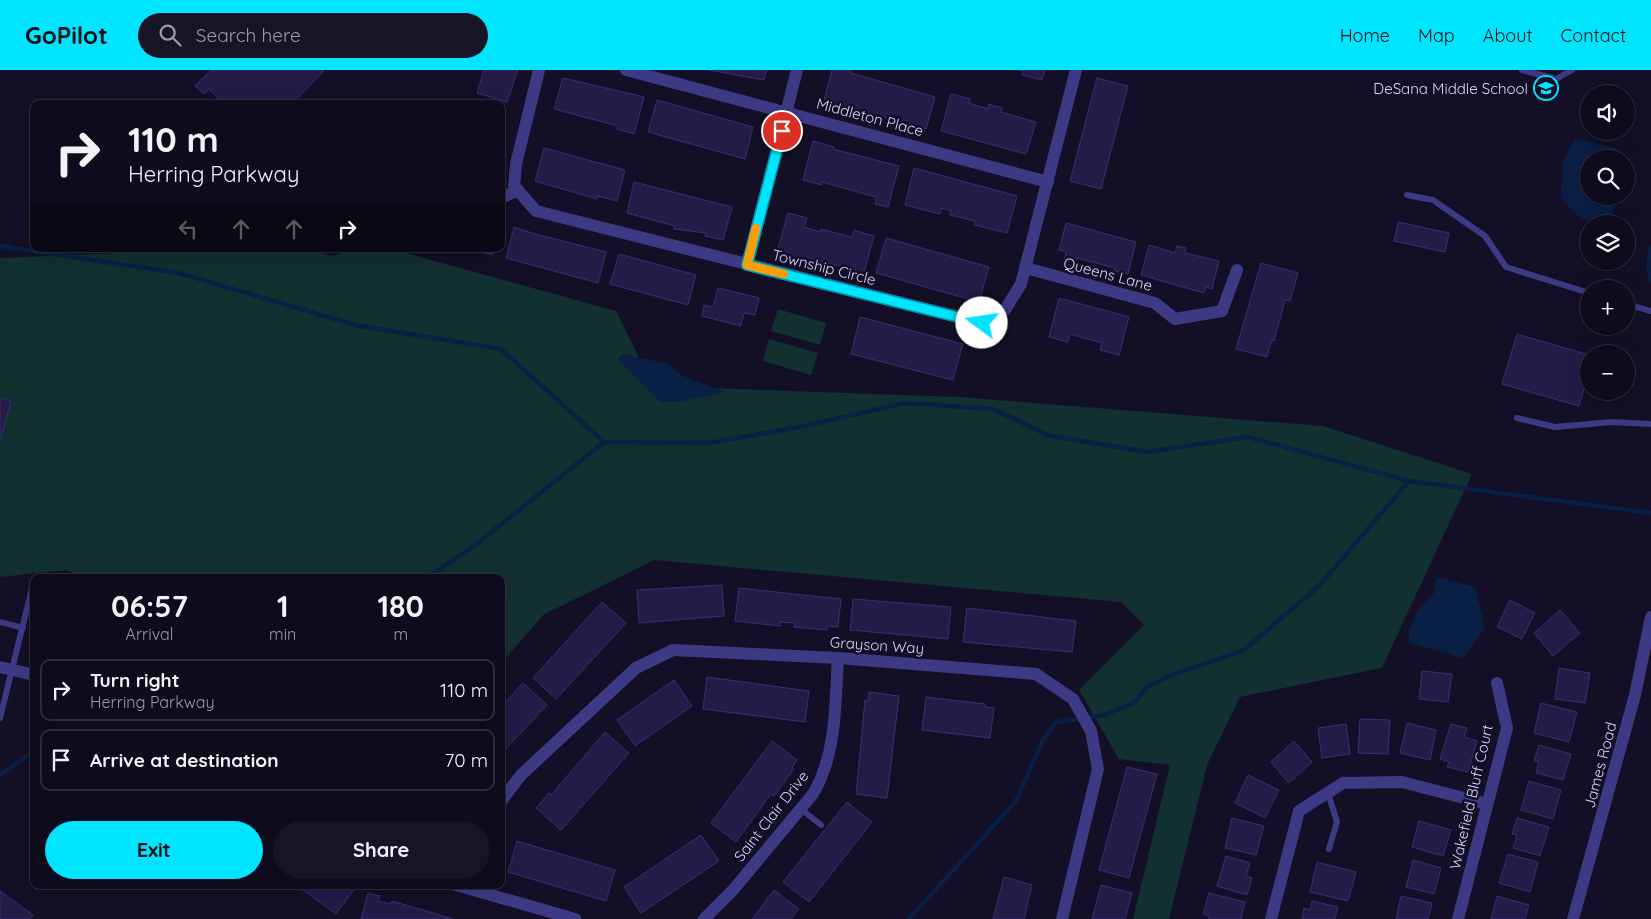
<!DOCTYPE html>
<meta charset="utf-8">
<style>
:root{--surface:#0e0b1c;--page:#171425;--text:#f1f3f6;--muted:#9b9ba3;--line:#2e2b3b;--accent:#00e5ff}
body{margin:0;font-family:Quicksand,sans-serif;background:var(--page);color:var(--text);height:100vh;display:flex;flex-direction:column;font-size:19px;white-space:nowrap}
*{box-sizing:border-box;margin:0}
p{font-size:16px;color:var(--muted)}
.icon{flex:none;width:28px;height:28px;fill:none;stroke:currentColor;stroke-width:2;stroke-linecap:round;stroke-linejoin:round}
.map{position:relative;flex:1;overflow:hidden}
.details{position:absolute;left:30px;top:504px;width:475px;height:315px;display:flex;flex-direction:column;background:var(--surface);border-radius:10px;box-shadow:0 5px 20px #0002,0 0 0 1px var(--line)}
.details>*{flex:none}
.hud{position:absolute;left:30px;top:30px;width:475px;height:152px;border-radius:10px;box-shadow:0 5px 20px #0002,0 0 0 1px var(--line);background:#0e0b1c;color:var(--text);overflow:hidden}
.buttons{position:absolute;left:1580px;top:15px;display:grid;gap:10px}
.buttons a{display:grid;place-items:center;width:55px;height:55px;border-radius:50%;background:var(--surface);box-shadow:0 5px 20px #0002,0 0 0 1px var(--line);font-size:25px}
.pin{position:absolute;display:grid;place-items:center;width:42px;height:42px;color:#fff;margin:-21px;border:2px solid #fff;border-radius:50%;box-shadow:0 1px 5px #0007}
.me{position:absolute;width:55px;margin:-28px;rotate:284deg;stroke-linejoin:round;filter:drop-shadow(0 0 4px #0008)}
.turn{display:flex;align-items:center;gap:18px;height:105px;padding:0 15px;font-size:22px}
.turn .icon{width:65px;height:65px;stroke-width:2.5}
.turn b{display:block;font-size:35px;line-height:42px}
.lanes{display:flex;align-items:center;height:48px;padding:0 15px;background:#0003;justify-content:center;gap:25px;direction:ltr}
.lanes .off{opacity:.35}
.eta{display:flex;justify-content:space-evenly;align-items:center;height:85px;text-align:center}
.eta b{font-size:30px;font-weight:700;line-height:35px}
.button{display:flex;gap:10px;margin-top:auto;padding:10px 15px}
.button a{flex:1;height:58px;border-radius:30px;background:var(--accent);color:#111;font-size:20px;font-weight:700;line-height:58px;text-align:center}
.button a+a{background:var(--page);color:var(--text)}
ul{padding:0;list-style:none}
li{display:flex;align-items:center;gap:15px;height:62px;margin:0 10px 8px;padding:0 5px;border:2px solid var(--line);border-radius:10px}
li div{flex:1}
li b{display:block;font-size:19px}
li em{font-style:normal}
header{display:flex;align-items:center;gap:30px;box-sizing:border-box;height:70px;padding:0 25px;background:var(--accent);color:#111}
header strong{font-size:24px}
nav{display:flex;gap:28px;margin-inline-start:auto;font-size:18px}
.search{width:350px;height:45px;background:var(--page);display:flex;align-items:center;gap:12px;box-sizing:border-box;padding:0 18px;border-radius:28px;color:var(--muted);font-size:19px}
.map>svg:first-child{display:block}
.green{fill:#12302f}
.water{fill:#0a1f44}
.lines{fill:none;stroke-linecap:round;stroke-linejoin:round}
.stream{stroke:#0a1f44;stroke-width:4.5}
.building{fill:#241b47;stroke:#3b2d73}
.service{stroke:#3d3a85;stroke-width:6}
.minor{stroke:#3d3a85;stroke-width:12}
.route-casing{stroke:#0095a6;stroke-width:12}
.route{stroke:#00e5ff;stroke-width:9}
.slow{stroke:#f59e0b;stroke-width:9}
.labels{text-anchor:middle;dominant-baseline:central;stroke-width:5;stroke-linejoin:round;paint-order:stroke}
.poi-label{font-size:15px;fill:#d9d4ff;stroke:#130f26;text-anchor:end}
.street-label{font-size:15px;fill:#d9d4ff;stroke:#130f26}
</style>
<header>
<strong>GoPilot</strong>
<div class="search"><svg class="icon" aria-label="search" viewBox="0 0 24 24"><circle cx="10" cy="10" r="6"/><path d="M15 15l6 6"/></svg>Search here</div>
<nav><a>Home</a><a>Map</a><a>About</a><a>Contact</a></nav>
</header>
<div class="map">
<svg width="1651" height="849" viewBox="0 0 1651 849">
<rect width="100%" height="100%" fill="#130f26"/>
<g class="green">
<path d="M177 179H302L333 186 352 179H391L616 241 653 316 960 327 1323 356 1472 404 1382 598 1240 627 1207 695 1169 849H1133L1170 695 1119 689 1079 620 1144 555 1121 532 654 490 543 545 501 594V508H84L67 500 0 507V188L167 181Z"/>
<path d="M778 239 826 253 820 275 771 261Z"/>
<path d="M769 269 818 283 811 305 763 291Z"/>
</g>
<g class="water">
<path d="M1575 68 1616 78 1620 89H1589V126H1615L1611 154C1583 154 1579 149 1561 127L1563 92Z"/>
<path d="M623 284 668 294 681 305 725 322 678 332H660L617 289Z"/>
<path d="M1436 507 1475 517 1485 558 1463 588 1409 573V560L1417 541 1434 523Z"/>
</g>
<g class="lines">
<g class="stream">
<path d="M0 176 179 203 355 255 501 279 604 372"/>
<path d="M1651 178 1648 195 1651 210"/>
<path d="M426 508 474 476 604 372 710 373 804 356 905 333 993 339 1050 366 1148 382 1248 367 1409 411 1651 443"/>
<path d="M0 705 34 681"/>
<path d="M909 849 1016 731 1043 670 1056 652 1104 645 1134 633 1147 617 1172 605 1244 580 1319 516 1409 411"/>
</g>
</g>
<g class="building">
<path d="M211 0H322L324 1 292 34H223L209 19 204 24 195 16Z"/>
<path d="M484 0H518L507 32 477 23Z"/>
<path d="M709 0H767L764 10Z"/>
<path d="M832 0H851V3L935 27 926 59 824 30Z"/>
<path d="M1018 0H1045L1042 10 1022 5 1023 1Z"/>
<path d="M563 8 644 27 634 64 617 59 618 56 554 39Z"/>
<path d="M1097 8 1128 16 1101 119 1070 111Z"/>
<path d="M951 24 970 29 969 33 988 39 989 34 1002 38 1001 42 1036 52 1026 84 941 61Z"/>
<path d="M657 30 753 57 745 89 648 62Z"/>
<path d="M813 71 834 77 833 79 899 96 888 137 875 134 876 127 822 112V115L803 110Z"/>
<path d="M544 78 625 100 617 131 597 126V129L535 111Z"/>
<path d="M914 98 1017 126 1007 163 974 155 975 151 950 145 951 141 942 138 940 144 905 135Z"/>
<path d="M634 112 732 137 723 170 705 166 706 163 674 159 675 156 627 143Z"/>
<path d="M788 143 807 148 804 157 821 162V159L852 167 854 160 874 166 864 203 813 189 812 192 777 182Z"/>
<path d="M1398 152 1449 163 1445 182 1394 171Z"/>
<path d="M1066 153 1136 172 1128 204 1114 201 1115 198 1077 188 1076 191 1065 188 1066 182 1059 180Z"/>
<path d="M514 157 535 164 606 182 598 213 506 188Z"/>
<path d="M886 168 989 197 979 232 876 203Z"/>
<path d="M1149 175 1175 183 1177 176 1186 178 1185 183 1219 191 1212 219 1206 217 1204 223 1141 205Z"/>
<path d="M470 179H494L493 185Z"/>
<path d="M619 184 696 205 688 235 610 214Z"/>
<path d="M1261 193 1298 203 1290 231 1285 230 1274 271 1272 270 1267 287 1236 279Z"/>
<path d="M718 218 759 228 755 245 744 243 741 256 702 246 704 235 713 237Z"/>
<path d="M1059 228 1129 247 1119 285 1100 280 1102 273 1070 264 1068 272 1049 267Z"/>
<path d="M860 247 963 274 953 310 851 284Z"/>
<path d="M1517 264 1589 285V303L1579 336 1502 314Z"/>
<path d="M0 328 11 331 0 370Z"/>
<path d="M722 515 724 546 639 553 637 520Z"/>
<path d="M739 518 841 529 838 557 827 556V560L794 557 795 553 780 552V556L735 551Z"/>
<path d="M853 529 951 537 948 569 850 560Z"/>
<path d="M1510 530 1535 543 1522 569 1497 557Z"/>
<path d="M602 532 626 553 556 629 533 608Z"/>
<path d="M967 538 1076 551 1072 582 963 572Z"/>
<path d="M1560 540 1580 563 1553 586 1534 563Z"/>
<path d="M1559 598 1590 603 1585 633 1555 629Z"/>
<path d="M1422 601 1452 604 1448 632 1419 629Z"/>
<path d="M707 607 809 621 805 652 703 639Z"/>
<path d="M674 610 692 636 635 676 617 650Z"/>
<path d="M523 613 547 635 501 684V637Z"/>
<path d="M869 622 899 626 887 728 856 724 865 630 868 631Z"/>
<path d="M926 627 985 634V637L994 638 990 668 922 660Z"/>
<path d="M1541 633 1577 642 1569 672 1534 663Z"/>
<path d="M1360 649 1390 650 1388 684 1358 683Z"/>
<path d="M1407 653 1436 660 1430 690 1400 683Z"/>
<path d="M1346 654 1350 684 1322 688 1318 658Z"/>
<path d="M1451 654 1467 658 1464 667 1477 671 1468 702 1447 697 1449 692 1440 689Z"/>
<path d="M605 662 629 683 561 760 536 738 549 723 551 725Z"/>
<path d="M772 671 797 690 792 697 794 699 774 726 771 724 736 772 711 753Z"/>
<path d="M1294 671 1312 692 1289 713 1271 692Z"/>
<path d="M1539 675 1571 684 1563 710 1536 703 1539 692 1534 691Z"/>
<path d="M1127 697 1157 704 1129 808 1099 800Z"/>
<path d="M1248 705 1279 720 1265 748 1235 733Z"/>
<path d="M1529 711 1561 720 1553 749 1521 740Z"/>
<path d="M847 732 872 752 809 832 783 812Z"/>
<path d="M1232 748 1264 756 1256 785 1225 778Z"/>
<path d="M1517 748 1549 757 1540 786 1513 778 1517 765 1512 764Z"/>
<path d="M1419 751 1451 760 1443 786 1412 777Z"/>
<path d="M701 765 719 791 641 843 624 817Z"/>
<path d="M517 771 615 800 606 831 508 802Z"/>
<path d="M1508 784 1538 792 1530 822 1499 813Z"/>
<path d="M1226 786 1250 793 1246 806 1252 808 1247 825 1217 816Z"/>
<path d="M1413 790 1441 798 1434 824 1406 817Z"/>
<path d="M1317 792 1356 802 1348 831 1310 822Z"/>
<path d="M1004 807 1032 815 1024 849H993Z"/>
<path d="M296 815H350L355 818 336 844Z"/>
<path d="M1101 815 1132 823 1125 849H1092Z"/>
<path d="M774 820 799 839 791 849H752Z"/>
<path d="M0 821 33 845 30 849H0Z"/>
<path d="M368 823 380 826 378 831 391 834 392 831 453 849H361Z"/>
<path d="M1209 823 1245 832 1241 849H1208L1209 846 1203 844Z"/>
<path d="M1401 826 1432 833 1428 849H1396Z"/>
<path d="M1497 826 1529 835 1525 849H1491Z"/>
<path d="M1312 831 1338 837 1335 849H1302L1304 838 1310 840Z"/>
</g>
<g class="lines">
<g class="service">
<path d="M1522 0 1556 9 1572 0"/>
<path d="M1407 125 1433 130 1485 166 1506 197 1589 223"/>
<path d="M1626 234 1651 241"/>
<path d="M1517 348 1555 357 1612 352 1651 354"/>
<path d="M0 552 23 558"/>
<path d="M0 648 34 510"/>
<path d="M1328 723 1337 752 1329 779"/>
<path d="M801 739 821 755"/>
</g>
<g class="minor">
<path d="M539 0 516 94 514 116 536 141 982 253 1005 240 1021 214 1076 0"/>
<path d="M626 0 1048 112"/>
<path d="M501 128 518 120"/>
<path d="M747 195 797 0"/>
<path d="M1026 198 1155 233 1175 249 1222 241 1237 200"/>
<path d="M0 597 34 605"/>
<path d="M501 731 521 705 636 598 673 580 838 588 1036 604 1073 629 1091 661 1098 699 1062 849"/>
<path d="M456 815 575 849"/>
<path d="M704 849 733 820 813 724C837 683 835 634 838 588"/>
<path d="M1271 849 1299 741 1343 713 1402 712 1487 734"/>
<path d="M1458 849 1507 658 1497 613"/>
<path d="M1573 849 1635 625 1651 547"/>
</g>
</g>
<g class="lines">
<defs>
<path id="route" d="M782 61 747 195 982 253"/>
</defs>
<use href="#route" class="route-casing"/>
<use href="#route" class="route"/>
<path class="slow" d="M756 158 747 195 784 204"/>
</g>
<defs>
<symbol id="school-ring" viewBox="-11 -11 22 22"><circle r="9.5" fill="#130f26" stroke="#00e5ff" stroke-width="1.5"/><path d="M0-5L7-2L0 1L-7-2ZM-4 1L0 2.5L4 1V4Q0 6-4 4Z" fill="#00e5ff"/></symbol>
</defs>
<g fill-rule="evenodd">
<use href="#school-ring" x="1532" y="4" width="28" height="28"/>
</g>
<g class="labels">
<g class="poi-label">
<text x="1528" y="18">DeSana Middle School</text>
</g>
<g class="street-label">
<text transform="translate(870 47) rotate(15)">Middleton Place</text>
<text transform="translate(824 197) rotate(14)">Township Circle</text>
<text transform="translate(1108 204) rotate(15)">Queens Lane</text>
<text transform="translate(877 575) rotate(4)">Grayson Way</text>
<text transform="translate(1600 695) rotate(-75)">James Road</text>
<text transform="translate(1471 727) rotate(-77)">Wakefield Bluff Court</text>
<text transform="translate(771 746) rotate(-52)">Saint Clair Drive</text>
</g>
</g>
</svg>
<div class="buttons">
<a><svg class="icon" aria-label="sound" viewBox="0 0 24 24"><path d="M4 9h4l5-4v14l-5-4H4zM17 9q2 3 0 6"/></svg></a>
<a><svg class="icon" aria-label="search" viewBox="0 0 24 24"><circle cx="10" cy="10" r="6"/><path d="M15 15l6 6"/></svg></a>
<a><svg class="icon" aria-label="layers" viewBox="0 0 24 24"><path d="M12 4l9 5-9 5-9-5zM3 14l9 5 9-5"/></svg></a>
<a>+</a>
<a>−</a>
</div>
<div class="pin" style="left:782px;top:61px;background:#d93025"><svg class="icon" aria-label="arrive" viewBox="0 0 24 24"><path d="M6 21V4h12l-3 4 3 4H6"/></svg></div>
<svg class="me" style="left:982px;top:253px" viewBox="-20 -20 40 40"><circle r="19" fill="#fff"/><path d="M0-13L10 11 0 6-10 11z" fill="#00e5ff"/></svg>
<div class="hud">
<div class="turn"><svg class="icon" aria-label="right" viewBox="0 0 24 24"><path d="M7 20v-9h11M14 6l5 5-5 5"/></svg><div><b>110 m</b>Herring Parkway</div></div>
<div class="lanes"><svg class="icon off" aria-label="left" viewBox="0 0 24 24"><path d="M17 20v-9H6M10 6l-5 5 5 5"/></svg><svg class="icon off" aria-label="ahead" viewBox="0 0 24 24"><path d="M12 20V5M6 11l6-6 6 6"/></svg><svg class="icon off" aria-label="ahead" viewBox="0 0 24 24"><path d="M12 20V5M6 11l6-6 6 6"/></svg><svg class="icon" aria-label="right" viewBox="0 0 24 24"><path d="M7 20v-9h11M14 6l5 5-5 5"/></svg></div>
</div>
<section class="details">
<div class="eta">
<div><b>06:57</b><p>Arrival</p></div>
<div><b>1</b><p>min</p></div>
<div><b>180</b><p>m</p></div>
</div>
<ul>
<li><svg class="icon" aria-label="right" viewBox="0 0 24 24"><path d="M7 20v-9h11M14 6l5 5-5 5"/></svg><div><b>Turn right</b><p>Herring Parkway</p></div><em>110 m</em></li>
<li><svg class="icon" aria-label="arrive" viewBox="0 0 24 24"><path d="M6 21V4h12l-3 4 3 4H6"/></svg><div><b>Arrive at destination</b></div><em>70 m</em></li>
</ul>
<div class="button"><a>Exit</a><a>Share</a></div>
</section>
</div>
